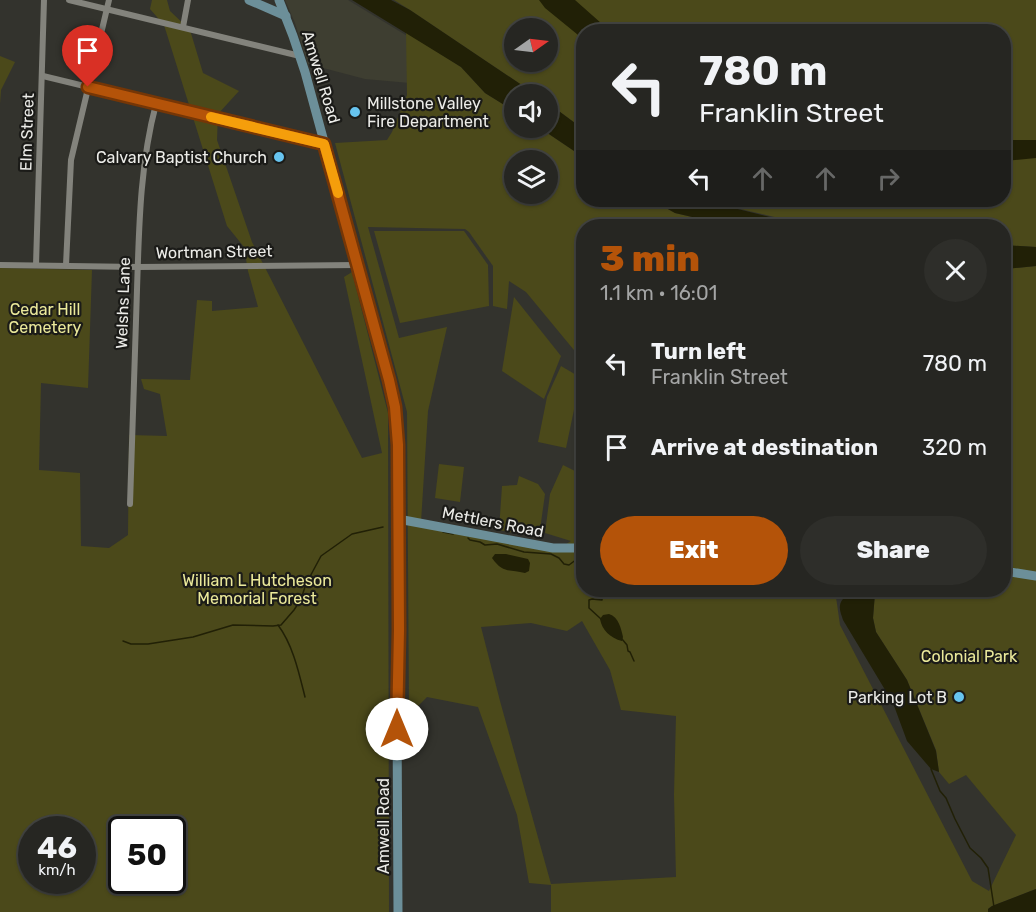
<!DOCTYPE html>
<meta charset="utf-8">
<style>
:root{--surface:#262622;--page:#2e2e2a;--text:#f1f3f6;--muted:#a4a5a5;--line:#424340;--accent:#b45309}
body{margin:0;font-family:Rubik,sans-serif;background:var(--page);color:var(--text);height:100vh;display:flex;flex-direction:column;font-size:22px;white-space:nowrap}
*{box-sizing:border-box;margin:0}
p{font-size:20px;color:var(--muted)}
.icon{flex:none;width:33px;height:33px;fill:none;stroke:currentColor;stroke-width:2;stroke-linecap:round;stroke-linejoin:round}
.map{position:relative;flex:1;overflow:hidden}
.details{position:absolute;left:576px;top:219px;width:435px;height:378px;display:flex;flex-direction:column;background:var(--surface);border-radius:24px;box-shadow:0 2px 4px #0004,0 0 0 2px var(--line)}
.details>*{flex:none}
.banner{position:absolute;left:576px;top:24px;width:435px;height:183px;border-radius:24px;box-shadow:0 2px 4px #0004,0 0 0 2px var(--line);background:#262622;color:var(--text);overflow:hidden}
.needle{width:39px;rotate:76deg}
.controls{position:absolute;left:504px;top:18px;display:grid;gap:12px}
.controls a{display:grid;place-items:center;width:54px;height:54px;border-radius:50%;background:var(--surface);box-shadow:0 2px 4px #0004,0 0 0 2px var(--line);font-size:30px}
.speed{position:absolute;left:18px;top:816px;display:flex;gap:12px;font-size:30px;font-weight:700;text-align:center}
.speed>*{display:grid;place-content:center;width:78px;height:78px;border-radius:50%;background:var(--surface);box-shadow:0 2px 4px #0004,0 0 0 2px var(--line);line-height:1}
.speed small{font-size:15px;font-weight:400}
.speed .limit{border:3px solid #111;border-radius:9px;background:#fff;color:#111}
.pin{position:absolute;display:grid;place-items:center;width:51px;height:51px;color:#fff;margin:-62px -26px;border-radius:50% 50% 50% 0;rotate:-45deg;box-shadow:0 0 6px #0007}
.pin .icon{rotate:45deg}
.me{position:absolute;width:66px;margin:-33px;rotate:0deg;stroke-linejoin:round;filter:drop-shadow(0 0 4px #0008)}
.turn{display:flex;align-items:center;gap:21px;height:126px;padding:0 24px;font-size:27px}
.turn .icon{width:78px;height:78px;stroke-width:2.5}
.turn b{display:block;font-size:42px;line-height:51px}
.lanes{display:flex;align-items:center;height:57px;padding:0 24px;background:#0003;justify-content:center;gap:30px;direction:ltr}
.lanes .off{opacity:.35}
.round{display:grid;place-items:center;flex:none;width:63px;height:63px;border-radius:32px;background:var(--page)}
.summary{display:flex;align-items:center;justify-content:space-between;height:102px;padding:0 24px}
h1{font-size:36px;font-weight:800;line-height:45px;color:var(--accent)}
.cta{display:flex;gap:12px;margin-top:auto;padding:12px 24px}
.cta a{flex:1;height:69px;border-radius:36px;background:var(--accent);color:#fff;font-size:24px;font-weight:800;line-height:69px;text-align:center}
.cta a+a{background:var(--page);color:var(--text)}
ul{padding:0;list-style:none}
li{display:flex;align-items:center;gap:18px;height:84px;padding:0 24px}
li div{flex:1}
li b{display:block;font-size:22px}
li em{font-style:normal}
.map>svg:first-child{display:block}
.built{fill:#3e3e31}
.green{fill:#4b491a;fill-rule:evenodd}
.water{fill:#212006}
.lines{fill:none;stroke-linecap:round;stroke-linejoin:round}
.stream{stroke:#212006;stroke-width:1.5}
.street{stroke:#83837c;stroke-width:6}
.secondary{stroke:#6c8f99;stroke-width:9}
.route-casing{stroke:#753606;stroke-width:15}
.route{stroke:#b45309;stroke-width:10}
.slow{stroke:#f59e0b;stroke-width:10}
.poi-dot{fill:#67c4ef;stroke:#1b1b18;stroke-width:2}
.labels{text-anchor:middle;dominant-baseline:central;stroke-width:4.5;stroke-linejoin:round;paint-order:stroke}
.street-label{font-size:16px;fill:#ecece8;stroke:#1b1b18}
.poi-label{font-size:16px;fill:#ecece8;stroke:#1b1b18;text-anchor:end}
.park-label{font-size:16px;fill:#ebe99a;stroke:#1b1b18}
</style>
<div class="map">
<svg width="1036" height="912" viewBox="0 0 1036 912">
<rect width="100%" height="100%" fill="#33332d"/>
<path class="built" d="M285 0H348L455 65 421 84 365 79 308 64 295 23Z"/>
<g class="green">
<path d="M152 0H167L170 11 190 30 203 73 239 91 218 114 217 140 252 242 362 458 382 453 344 277 352 272 388 413 389 912H0V268L92 270 88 388 41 383 39 470 80 473 81 546 109 548 128 535 129 435 167 436 160 394 144 389 141 379 190 380 197 300 212 301V311L258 307 248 271 244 247 227 226 164 25 150 9ZM32 830H82V880H32ZM122 830H172V880H122Z"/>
<path d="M394 0H1036V247L1004 245V226H826L787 220 702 200H1004V32H584L583 129 548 103V94H535L410 10ZM514 28H548V62H514Z"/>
<path d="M406 32 461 67 485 93 514 111V128H540L583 157 584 200H652L675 213 731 226H584L583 361 526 292 509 281 507 309 493 306V266L469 232 465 229 368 227 399 338 447 327 428 411 421 522 560 548 571 541 545 533 550 494 563 465 583 475V531L578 537 583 534 584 590H835L840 625 972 881 989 891 1016 835 966 775 949 784 939 772 936 750 907 680 876 632 873 618 875 593 872 590H1004V269L1036 266V889L992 906 988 909V912H551V885L529 883 517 815 478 707 427 697 415 709H409L407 412 335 143 387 140 392 132 407 95ZM514 160H548V194H514ZM582 621 610 670 621 710 676 716 674 795 676 877 551 884 500 701 481 627 531 623 567 631Z"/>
<path d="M0 56 15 62 1 90 0 104Z"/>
<path d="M374 231H464L488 265 489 306 400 323Z"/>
<path d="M514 297 561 356 544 399 502 371Z"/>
<path d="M561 366 578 376 580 381 566 448 538 442 547 397Z"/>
<path d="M439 464 464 467 460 502 435 498Z"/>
<path d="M519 476 538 484 545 494 539 537 515 533 499 530 502 486 517 485Z"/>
</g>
<g class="water">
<path d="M352 0H391L410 10 535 94H514V111L485 93 461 67Z"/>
<path d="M539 0H575L610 31 584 32 583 39 545 8Z"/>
<path d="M548 103 583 129V157L540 128H548Z"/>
<path d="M1004 140H1036V158L1004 161Z"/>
<path d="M652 200H701L786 221 821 226H731L675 213Z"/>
<path d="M1004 245 1036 247V266L1004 269Z"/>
<path d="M495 554H506L528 559 530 563 529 571 525 573C510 569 503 574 492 558Z"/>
<path d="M838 590H846L848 593 852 590H872L875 593 873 618 876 632 907 680 936 751 939 772 931 769 907 741 893 703 843 620C841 613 837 606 843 599Z"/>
<path d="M609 614C619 617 621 629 623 637L622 641C610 638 602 630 600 619L603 615Z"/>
<path d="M1036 889V912H988V909L992 906Z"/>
</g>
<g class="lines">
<g class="stream">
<path d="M443 532 453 534"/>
<path d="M468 538 470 540 480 542 485 545 497 544 524 552 551 554 559 558 564 564 569 565 577 559H581L584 557"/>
<path d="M601 619 589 608V600L592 599 602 600V590"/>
<path d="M278 625C293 645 299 673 305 697"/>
<path d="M622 639 627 645 628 651 630 652 634 661"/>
<path d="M123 641 131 644H148L193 637 233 625 273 626 281 625 294 610 301 599 306 584 321 556 352 534 383 527"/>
<path d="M931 769 940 791 946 798 955 819 970 848 981 858 988 868 994 907"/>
</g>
<g class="street">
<path d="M69 0 300 56"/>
<path d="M183 27 188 0"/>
<path d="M43 76 324 144"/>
<path d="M0 265 138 267 357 265"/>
<path d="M36 265 44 0"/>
<path d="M66 265 71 160 109 0"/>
<path d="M130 504C132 433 135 361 137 290 139 227 140 164 156 104"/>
</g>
<g class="secondary">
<path d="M249 0 286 16"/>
<path d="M279 0 293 36 305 72 389 380 395 407 398 445 399 630 397 712 398 912"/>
<path d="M398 519 553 548H584"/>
<path d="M1004 571 1036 576"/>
</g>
</g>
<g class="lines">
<defs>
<path id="route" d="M88 87 324 144 389 380 395 407 398 445 399 630 397 729"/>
</defs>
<use href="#route" class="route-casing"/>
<use href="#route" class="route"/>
<path class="slow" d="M211 117 324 144 338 193"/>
</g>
<g class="poi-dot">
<circle cx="355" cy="112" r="6"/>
<circle cx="279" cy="157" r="6"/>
<circle cx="959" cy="697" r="6"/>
</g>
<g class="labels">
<g class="street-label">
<text transform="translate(321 77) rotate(73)">Amwell Road</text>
<text transform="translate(27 132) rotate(-88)">Elm Street</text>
<text transform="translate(214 252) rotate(-1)">Wortman Street</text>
<text transform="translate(123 303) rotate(-88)">Welshs Lane</text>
<text transform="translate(493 522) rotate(11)">Mettlers Road</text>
<text transform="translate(383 826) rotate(-90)">Amwell Road</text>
</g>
<g class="poi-label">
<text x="367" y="103" text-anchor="start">Millstone Valley<tspan x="367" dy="18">Fire Department</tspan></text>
<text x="267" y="157">Calvary Baptist Church</text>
<text x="947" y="697">Parking Lot B</text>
</g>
<g class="park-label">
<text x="45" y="309">Cedar Hill<tspan x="45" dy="18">Cemetery</tspan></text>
<text x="257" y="580">William L Hutcheson<tspan x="257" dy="18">Memorial Forest</tspan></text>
<text x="969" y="656">Colonial Park</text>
</g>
</g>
</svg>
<div class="controls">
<a><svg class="needle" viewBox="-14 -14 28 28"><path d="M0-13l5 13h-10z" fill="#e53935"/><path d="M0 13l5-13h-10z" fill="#a4a5a5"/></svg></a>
<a><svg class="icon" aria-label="sound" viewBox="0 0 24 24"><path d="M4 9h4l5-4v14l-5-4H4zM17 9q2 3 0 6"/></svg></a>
<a><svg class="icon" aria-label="layers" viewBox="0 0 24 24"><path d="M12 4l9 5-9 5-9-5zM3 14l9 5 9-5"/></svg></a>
</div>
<div class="speed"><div>46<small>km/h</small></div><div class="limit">50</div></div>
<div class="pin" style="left:88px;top:87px;background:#d93025"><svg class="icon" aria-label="arrive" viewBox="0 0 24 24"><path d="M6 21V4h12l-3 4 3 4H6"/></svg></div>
<svg class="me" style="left:397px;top:729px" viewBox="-20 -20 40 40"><circle r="19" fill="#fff"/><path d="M0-13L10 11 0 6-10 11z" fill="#b45309"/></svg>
<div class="banner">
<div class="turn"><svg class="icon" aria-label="left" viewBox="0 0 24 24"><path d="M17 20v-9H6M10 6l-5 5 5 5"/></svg><div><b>780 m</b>Franklin Street</div></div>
<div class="lanes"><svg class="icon" aria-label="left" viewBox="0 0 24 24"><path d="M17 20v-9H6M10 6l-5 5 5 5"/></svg><svg class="icon off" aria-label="ahead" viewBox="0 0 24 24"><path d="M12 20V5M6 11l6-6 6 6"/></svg><svg class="icon off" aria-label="ahead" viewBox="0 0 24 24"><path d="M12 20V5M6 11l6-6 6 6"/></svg><svg class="icon off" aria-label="right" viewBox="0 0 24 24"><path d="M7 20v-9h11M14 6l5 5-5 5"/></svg></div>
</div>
<section class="details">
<div class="summary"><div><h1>3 min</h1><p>1.1 km · 16:01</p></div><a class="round"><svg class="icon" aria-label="close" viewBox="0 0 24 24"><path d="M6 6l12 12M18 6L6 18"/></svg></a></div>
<ul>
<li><svg class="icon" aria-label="left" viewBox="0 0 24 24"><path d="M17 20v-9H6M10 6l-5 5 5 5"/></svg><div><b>Turn left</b><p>Franklin Street</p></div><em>780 m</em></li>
<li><svg class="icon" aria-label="arrive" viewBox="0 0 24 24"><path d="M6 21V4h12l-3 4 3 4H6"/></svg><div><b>Arrive at destination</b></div><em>320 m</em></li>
</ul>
<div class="cta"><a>Exit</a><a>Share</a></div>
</section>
</div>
